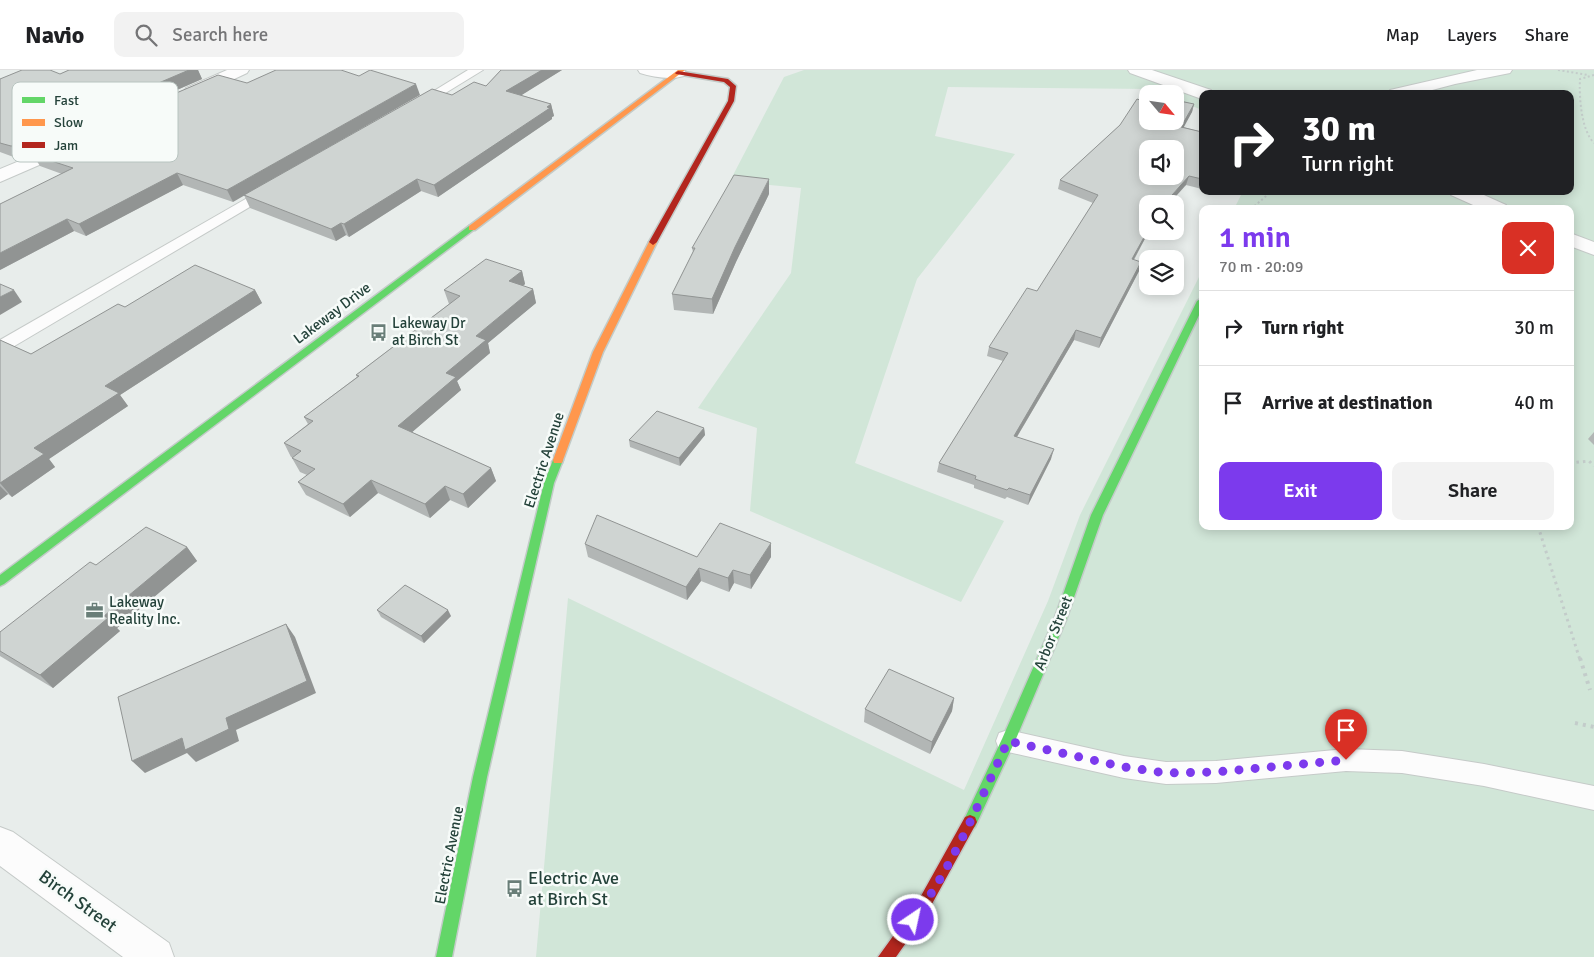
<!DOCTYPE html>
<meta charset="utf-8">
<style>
:root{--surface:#fff;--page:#f2f2f2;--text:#202124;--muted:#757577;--line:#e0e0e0;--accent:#7c3aed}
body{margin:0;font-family:Signika,sans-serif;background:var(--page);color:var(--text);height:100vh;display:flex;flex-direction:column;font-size:19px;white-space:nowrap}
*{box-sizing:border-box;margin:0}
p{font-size:16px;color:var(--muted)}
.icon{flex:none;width:28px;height:28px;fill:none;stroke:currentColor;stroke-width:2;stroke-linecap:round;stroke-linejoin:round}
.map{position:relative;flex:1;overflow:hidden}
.sheet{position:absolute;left:1199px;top:135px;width:375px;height:325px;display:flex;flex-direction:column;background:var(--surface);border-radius:10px;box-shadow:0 2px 12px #0003}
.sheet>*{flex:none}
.banner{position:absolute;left:1199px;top:20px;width:375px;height:105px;border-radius:10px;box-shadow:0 2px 12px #0003;background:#202124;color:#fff;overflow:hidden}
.needle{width:32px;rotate:119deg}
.buttons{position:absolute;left:1139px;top:15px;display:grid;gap:10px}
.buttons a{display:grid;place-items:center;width:45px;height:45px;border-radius:10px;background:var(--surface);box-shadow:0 2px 12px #0003;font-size:25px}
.pin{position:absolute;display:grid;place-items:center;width:42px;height:42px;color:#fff;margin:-51px -21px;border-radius:50% 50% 50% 0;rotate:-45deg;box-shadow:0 0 5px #0007}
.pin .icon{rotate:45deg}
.me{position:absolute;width:55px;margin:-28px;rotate:34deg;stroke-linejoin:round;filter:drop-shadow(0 0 4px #0008)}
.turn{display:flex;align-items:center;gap:18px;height:105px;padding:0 20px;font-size:22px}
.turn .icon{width:65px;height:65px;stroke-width:2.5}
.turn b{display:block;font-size:35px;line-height:42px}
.round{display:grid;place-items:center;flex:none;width:52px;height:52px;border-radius:10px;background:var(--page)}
.headline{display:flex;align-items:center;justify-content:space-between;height:85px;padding:0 20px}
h1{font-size:30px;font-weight:600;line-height:38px;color:var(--accent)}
.cta{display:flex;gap:10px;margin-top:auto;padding:10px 20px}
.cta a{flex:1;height:58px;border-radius:10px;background:var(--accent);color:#fff;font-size:20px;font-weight:600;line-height:58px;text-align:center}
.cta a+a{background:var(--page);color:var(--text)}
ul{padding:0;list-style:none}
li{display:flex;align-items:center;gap:15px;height:75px;padding:0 20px;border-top:1px solid var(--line)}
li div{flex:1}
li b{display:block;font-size:19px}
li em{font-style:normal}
header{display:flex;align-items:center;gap:30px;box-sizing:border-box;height:70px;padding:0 25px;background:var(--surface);border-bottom:1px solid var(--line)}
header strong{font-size:24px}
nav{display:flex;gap:28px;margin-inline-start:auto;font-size:18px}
.search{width:350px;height:45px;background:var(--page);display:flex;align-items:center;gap:12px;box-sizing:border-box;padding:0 18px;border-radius:10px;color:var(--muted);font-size:19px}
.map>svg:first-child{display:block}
.green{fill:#d1e6d8}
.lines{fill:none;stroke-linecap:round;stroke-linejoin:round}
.lane-casing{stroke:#c5cac8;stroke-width:2}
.street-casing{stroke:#c5cac8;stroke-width:2}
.fast-casing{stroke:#c3cbc8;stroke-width:3}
.slow-casing{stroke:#c3cbc8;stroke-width:3}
.jam-casing{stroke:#c3cbc8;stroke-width:3}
.path-far2{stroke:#c3ccca;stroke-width:2;stroke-dasharray:2 2.5;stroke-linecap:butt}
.path-far1{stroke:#c3ccca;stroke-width:3;stroke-dasharray:2.5 4;stroke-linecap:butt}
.path{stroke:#c3ccca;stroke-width:4;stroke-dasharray:3 5;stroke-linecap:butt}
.lane{fill:#fcfcfc;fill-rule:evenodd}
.street{fill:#fcfcfc;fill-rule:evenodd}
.fast{fill:#63d668;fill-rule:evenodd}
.slow{fill:#ff974d;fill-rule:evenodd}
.jam{fill:#b3261e;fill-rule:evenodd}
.wall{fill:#b2b6b5}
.shaded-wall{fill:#919493}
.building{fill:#cfd4d2;stroke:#919493;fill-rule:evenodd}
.route{stroke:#7c3aed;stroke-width:9;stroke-dasharray:0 16.2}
.labels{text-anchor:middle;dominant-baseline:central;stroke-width:5;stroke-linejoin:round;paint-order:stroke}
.street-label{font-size:15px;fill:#24423a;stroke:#f7fbf9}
.poi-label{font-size:15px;fill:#24423a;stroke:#f7fbf9;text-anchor:start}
.near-poi-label{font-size:18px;fill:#24423a;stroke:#f7fbf9;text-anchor:start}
.near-street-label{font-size:18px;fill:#24423a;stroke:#f7fbf9}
.key{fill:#f7fbf9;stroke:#b8c4c0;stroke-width:1}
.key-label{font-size:14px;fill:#24423a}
</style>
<header>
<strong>Navio</strong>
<div class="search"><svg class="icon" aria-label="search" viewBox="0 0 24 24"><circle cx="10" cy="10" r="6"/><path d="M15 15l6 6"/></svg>Search here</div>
<nav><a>Map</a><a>Layers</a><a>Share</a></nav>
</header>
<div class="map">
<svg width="1594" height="887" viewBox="0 0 1594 887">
<rect width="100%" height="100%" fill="#e8edeb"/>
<path class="green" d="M804 0H1594V887H536L568 528 964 720 1048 531 1080 445 1202 201V456H1570V139H1234L1243 121H1570V24H1202V40L1175 29V24H1162L1151 19 948 17 935 66 1015 84 917 209 855 393 1004 451 961 532 750 441 757 358 698 338 791 203 801 118 730 111 784 7Z"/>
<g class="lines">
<defs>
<g id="lane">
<path d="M468 0H483L421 38 417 39 411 35Z"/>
<path d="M270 115 275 116 277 119 275 122 6 281 0 282V270Z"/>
<path d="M1008 660 1124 686 1166 692 1216 691 1346 679 1402 681 1484 694 1594 716V740L1484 716 1402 703 1346 701 1216 713 1166 714 1124 708 1008 682 999 679 996 671 999 663Z"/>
</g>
<g id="street">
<path d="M227 0H249L247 3 198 26H186L184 22 186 18Z"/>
<path d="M638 0H684L686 3 684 6C671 10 653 7 640 3Z"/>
<path d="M1128 0H1152L1211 20 1213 24H1202V28H1199L1130 3Z"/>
<path d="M1477 0H1512L1510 3 1455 14 1417 24H1388L1390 20Z"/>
<path d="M70 70 76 71 79 75 76 79 0 112V99Z"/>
<path d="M1449 121H1475L1506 135 1509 139H1482L1451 125Z"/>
<path d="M1570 163 1594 172V185L1570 176Z"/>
<path d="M0 757 13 762 169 873 174 887H123L0 796Z"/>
</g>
<g id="fast">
<path d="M469 156H472L476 158 4 514 0 516V505Z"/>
<path d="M1202 228V239L1103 445 1066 550 1015 671 975 757 970 759 965 757 963 752 1002 669 1054 550 1091 445 1197 231Z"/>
<path d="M558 386 563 390 554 413 487 707 452 887H436L473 707 544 413 553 390Z"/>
</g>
<g id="slow">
<path d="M678 0H685L475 160H469V156Z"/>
<path d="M653 169 657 172 603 282 563 390 562 393H554L553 390 593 282 649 172Z"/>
</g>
<g id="jam">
<path d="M678 1 728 9 736 16 734 31 657 172 653 175 649 172 728 31 730 17 724 12 676 4 675 3Z"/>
<path d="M970 745 975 747 977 752 927 843 896 887H878L917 833 965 747Z"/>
</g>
</defs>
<use href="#lane" class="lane-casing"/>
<use href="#street" class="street-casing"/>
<use href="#fast" class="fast-casing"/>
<use href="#slow" class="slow-casing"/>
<use href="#jam" class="jam-casing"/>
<g class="path-far2">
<path d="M1558 0 1588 5"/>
<path d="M1594 5 1580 9C1579 26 1581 60 1594 73"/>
<path d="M1251 139 1272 121"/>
</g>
<g class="path-far1">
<path d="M1570 393 1589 391 1594 396"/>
<path d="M1538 456 1580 590"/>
</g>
<g class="path">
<path d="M1580 588 1590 620"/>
<path d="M1575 653 1594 657"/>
</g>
<use href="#lane" class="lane"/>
<use href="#street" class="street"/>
<use href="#fast" class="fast"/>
<use href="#slow" class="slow"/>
<use href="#jam" class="jam"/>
</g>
<g class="wall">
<path d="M69 0H198L202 9 19 89 0 82V9L60 4Z"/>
<path d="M501 0H562L521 25 551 34 554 46 552 47V49L438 127 421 121 349 167 346 165 336 171 250 138 244 125 452 25 486 16Z"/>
<path d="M218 5 233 132 183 115 86 166 74 161 0 200 62 104 40 96 33 85Z"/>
<path d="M1194 34 1192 42 1183 57 1202 62V119L1186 115 1148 134V161H1149L1134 190 1139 201 1099 278 1074 270 1017 367 1051 389 1028 435 1007 427 1005 429 974 418V415L937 402 939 393 1003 291 987 286 989 277 1037 221 1093 133 1058 119 1060 110 1120 55Z"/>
<path d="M769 124 736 192 713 244 674 240 672 224 693 182 692 178Z"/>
<path d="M522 201 525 214 523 216 533 219 536 233 488 273 490 283 457 311 461 320 412 362 491 398 496 411 468 438 450 430 430 448 378 423 350 447 306 425 298 412 307 405 300 402 292 388H293L291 387 284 373 308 354 304 347 357 307 356 305 449 234 444 220Z"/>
<path d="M255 220 262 233 120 325 128 336 49 389 55 397 12 427 8 424 0 430V270L31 284 125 237Z"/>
<path d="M704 358 705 365 680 396 630 377 629 370Z"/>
<path d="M1594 362V375L1588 369Z"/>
<path d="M585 474 697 487H771L751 519 734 513 729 522 701 511 687 530 588 487Z"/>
<path d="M187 477 197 491 117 558 120 561 53 618 0 586V562L96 495Z"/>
<path d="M377 540 451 546 424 573 381 547Z"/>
<path d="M954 628 952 641 930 684 864 652 865 639Z"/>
</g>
<g class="shaded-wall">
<path d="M189 0H198L202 9 19 89 11 76Z"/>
<path d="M542 0H562L509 33 506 21Z"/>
<path d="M416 14 420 25 233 132 227 120Z"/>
<path d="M551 34 554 46 552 47V49L438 127 434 115Z"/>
<path d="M1194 34 1192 42 1179 66 1181 57Z"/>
<path d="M177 103 183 115 86 166 79 154Z"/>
<path d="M1189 106 1186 115 1169 134H1164Z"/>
<path d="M417 109 421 121 349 167 344 154Z"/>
<path d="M769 109V124L736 192 713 244 712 229 735 177Z"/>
<path d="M67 149 74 161 0 200V183Z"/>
<path d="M341 153 346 165 336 171 331 159Z"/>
<path d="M1148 160V161H1149L1129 198 1132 189Z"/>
<path d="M1141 192 1139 201 1099 278 1101 268Z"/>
<path d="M522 201 525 214 512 225 509 211Z"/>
<path d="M533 219 536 233 488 273 490 283 457 311 461 320 403 370 398 356 446 303 476 266Z"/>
<path d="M14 220 22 232 0 245V227Z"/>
<path d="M255 220 262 233 120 325 128 336 49 389 55 397 12 427 0 413 34 378 105 316Z"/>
<path d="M1076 260 1074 270 1012 375 1014 366Z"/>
<path d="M704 358 705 365 680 396 679 388Z"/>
<path d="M1054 379 1051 389 1028 435 1030 425Z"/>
<path d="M491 398 496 411 468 438 463 424Z"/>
<path d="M371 410 378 423 350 447 343 434Z"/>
<path d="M0 416 8 424 0 430Z"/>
<path d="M445 416 450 430 430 448 425 434Z"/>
<path d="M771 473V487L751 519 750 505Z"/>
<path d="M187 477 197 491 117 558 120 561 53 618 40 605 104 546Z"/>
<path d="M699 498 701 511 687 530 686 517Z"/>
<path d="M733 500 734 513 729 522 728 508Z"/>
<path d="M448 540 451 546 424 573 421 566Z"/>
<path d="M286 554 295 567 316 623 236 660 239 671 196 692 187 683 145 703 132 691 226 648Z"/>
<path d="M954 628 952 641 930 684 932 672Z"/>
</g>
<g class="building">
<path d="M22 0H50L60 4 69 0H189L11 76 0 73V9Z"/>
<path d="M276 0H341L359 6 370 0 416 14 227 120 177 103 79 154 67 149 0 183V134L73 98 33 85 218 5 247 13Z"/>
<path d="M501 0H542L506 21 551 34 547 37 550 38 434 115 417 109 344 154 341 153 331 159 244 125 432 19 452 25 474 12 486 16Z"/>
<path d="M1144 23 1148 24V51H1175V30L1194 34 1181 57 1202 62V109L1189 106 1164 134H1148V160L1132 189 1141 192 1101 268 1076 260 1014 366 1054 379 1030 425 1009 418 1007 420 975 409 976 406 939 393 1008 283 989 277 1027 218 1037 221 1098 125 1060 110 1120 55 1137 29 1140 30ZM1148 79H1175V106H1148Z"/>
<path d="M734 105 769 109 735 177 712 229 672 224 695 178H692Z"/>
<path d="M486 189 522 201 509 211 533 219 476 266 486 270 446 303 456 307 398 356 491 398 463 424 445 416 425 434 371 410 343 434 298 412 315 399 292 388 301 381 284 373 313 351 304 347 359 306 356 305 460 226 444 220Z"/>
<path d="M195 195 255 220 105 316 119 323 34 378 44 384 0 413V270L31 284 118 234 125 237Z"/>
<path d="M0 214 14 220 0 227Z"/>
<path d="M657 341 704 358 679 388 629 370Z"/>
<path d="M597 445 697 487 720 453 771 473 750 505 733 500 728 508 699 498 686 517 585 474Z"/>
<path d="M146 457 187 477 104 546 108 548 40 605 0 581V562L90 492 96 495Z"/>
<path d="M405 515 448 540 421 566 377 540Z"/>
<path d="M286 554 307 611 226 648 229 659 185 680 182 668 132 691 118 627Z"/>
<path d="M889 599 954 628 932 672 865 639Z"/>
</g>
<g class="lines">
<path class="route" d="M913 850C952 798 980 730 1008 671L1124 697 1166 703 1216 702 1346 690"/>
</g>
<defs>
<symbol id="bus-bare" viewBox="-9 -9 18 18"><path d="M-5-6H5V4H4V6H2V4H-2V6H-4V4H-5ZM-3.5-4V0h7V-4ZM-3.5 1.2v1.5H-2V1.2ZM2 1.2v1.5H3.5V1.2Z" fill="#697e78" stroke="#f7fbf9" stroke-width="2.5" paint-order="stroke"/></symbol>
<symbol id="office-bare" viewBox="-9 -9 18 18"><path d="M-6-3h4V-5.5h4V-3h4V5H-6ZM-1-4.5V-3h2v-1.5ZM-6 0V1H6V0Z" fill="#697e78" stroke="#f7fbf9" stroke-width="2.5" paint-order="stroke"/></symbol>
</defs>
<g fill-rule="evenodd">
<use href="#bus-bare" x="366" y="250" width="25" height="25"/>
<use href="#office-bare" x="82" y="528" width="25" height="25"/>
<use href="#bus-bare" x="502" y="806" width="25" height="25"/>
</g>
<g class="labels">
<g class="street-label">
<text transform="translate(332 243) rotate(-37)">Lakeway Drive</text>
<text transform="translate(544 390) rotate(-72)">Electric Avenue</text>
<text transform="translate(1053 563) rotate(-68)">Arbor Street</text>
<text transform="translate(449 785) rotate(-79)">Electric Avenue</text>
</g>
<g class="poi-label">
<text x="392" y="253">Lakeway Dr<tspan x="392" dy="17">at Birch St</tspan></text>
<text x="109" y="532">Lakeway<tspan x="109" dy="17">Reality Inc.</tspan></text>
</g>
<g class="near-poi-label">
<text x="528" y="808">Electric Ave<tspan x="528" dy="21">at Birch St</tspan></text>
</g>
<g class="near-street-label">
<text transform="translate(78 831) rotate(36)">Birch Street</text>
</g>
</g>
<rect x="12" y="12" width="166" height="80" rx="8" class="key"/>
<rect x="22" y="27" width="23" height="6" fill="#63d668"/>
<rect x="22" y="49" width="23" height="7" fill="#ff974d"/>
<rect x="22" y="72" width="23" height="6" fill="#b3261e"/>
<g class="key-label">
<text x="54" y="35">Fast</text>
<text x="54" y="57">Slow</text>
<text x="54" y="80">Jam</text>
</g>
</svg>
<div class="buttons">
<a><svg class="needle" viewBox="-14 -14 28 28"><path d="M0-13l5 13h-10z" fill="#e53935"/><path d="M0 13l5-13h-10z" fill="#757577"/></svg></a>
<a><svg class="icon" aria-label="sound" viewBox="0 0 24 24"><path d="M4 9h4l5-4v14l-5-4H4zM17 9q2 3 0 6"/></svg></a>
<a><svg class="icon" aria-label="search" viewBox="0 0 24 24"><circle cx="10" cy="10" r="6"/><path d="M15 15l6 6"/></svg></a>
<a><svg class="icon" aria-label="layers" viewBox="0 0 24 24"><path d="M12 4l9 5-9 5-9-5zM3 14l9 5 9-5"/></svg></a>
</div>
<div class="pin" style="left:1346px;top:690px;background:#d93025"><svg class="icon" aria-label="arrive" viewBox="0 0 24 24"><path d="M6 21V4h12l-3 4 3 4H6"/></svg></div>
<svg class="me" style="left:913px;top:850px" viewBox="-20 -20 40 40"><circle r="17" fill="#7c3aed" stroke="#fff" stroke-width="3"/><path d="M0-11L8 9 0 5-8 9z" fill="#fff"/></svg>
<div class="banner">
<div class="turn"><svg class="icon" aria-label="right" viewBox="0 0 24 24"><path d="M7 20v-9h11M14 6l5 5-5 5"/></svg><div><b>30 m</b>Turn right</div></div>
</div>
<section class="sheet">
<div class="headline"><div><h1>1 min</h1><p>70 m · 20:09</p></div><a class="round" style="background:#d93025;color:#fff"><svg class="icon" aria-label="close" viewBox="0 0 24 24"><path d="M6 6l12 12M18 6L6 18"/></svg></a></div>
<ul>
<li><svg class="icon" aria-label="right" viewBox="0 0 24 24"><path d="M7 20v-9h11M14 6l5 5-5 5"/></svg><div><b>Turn right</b></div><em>30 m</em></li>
<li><svg class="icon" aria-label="arrive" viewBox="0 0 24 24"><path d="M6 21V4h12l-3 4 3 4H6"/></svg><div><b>Arrive at destination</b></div><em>40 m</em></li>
</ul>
<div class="cta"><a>Exit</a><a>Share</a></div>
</section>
</div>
